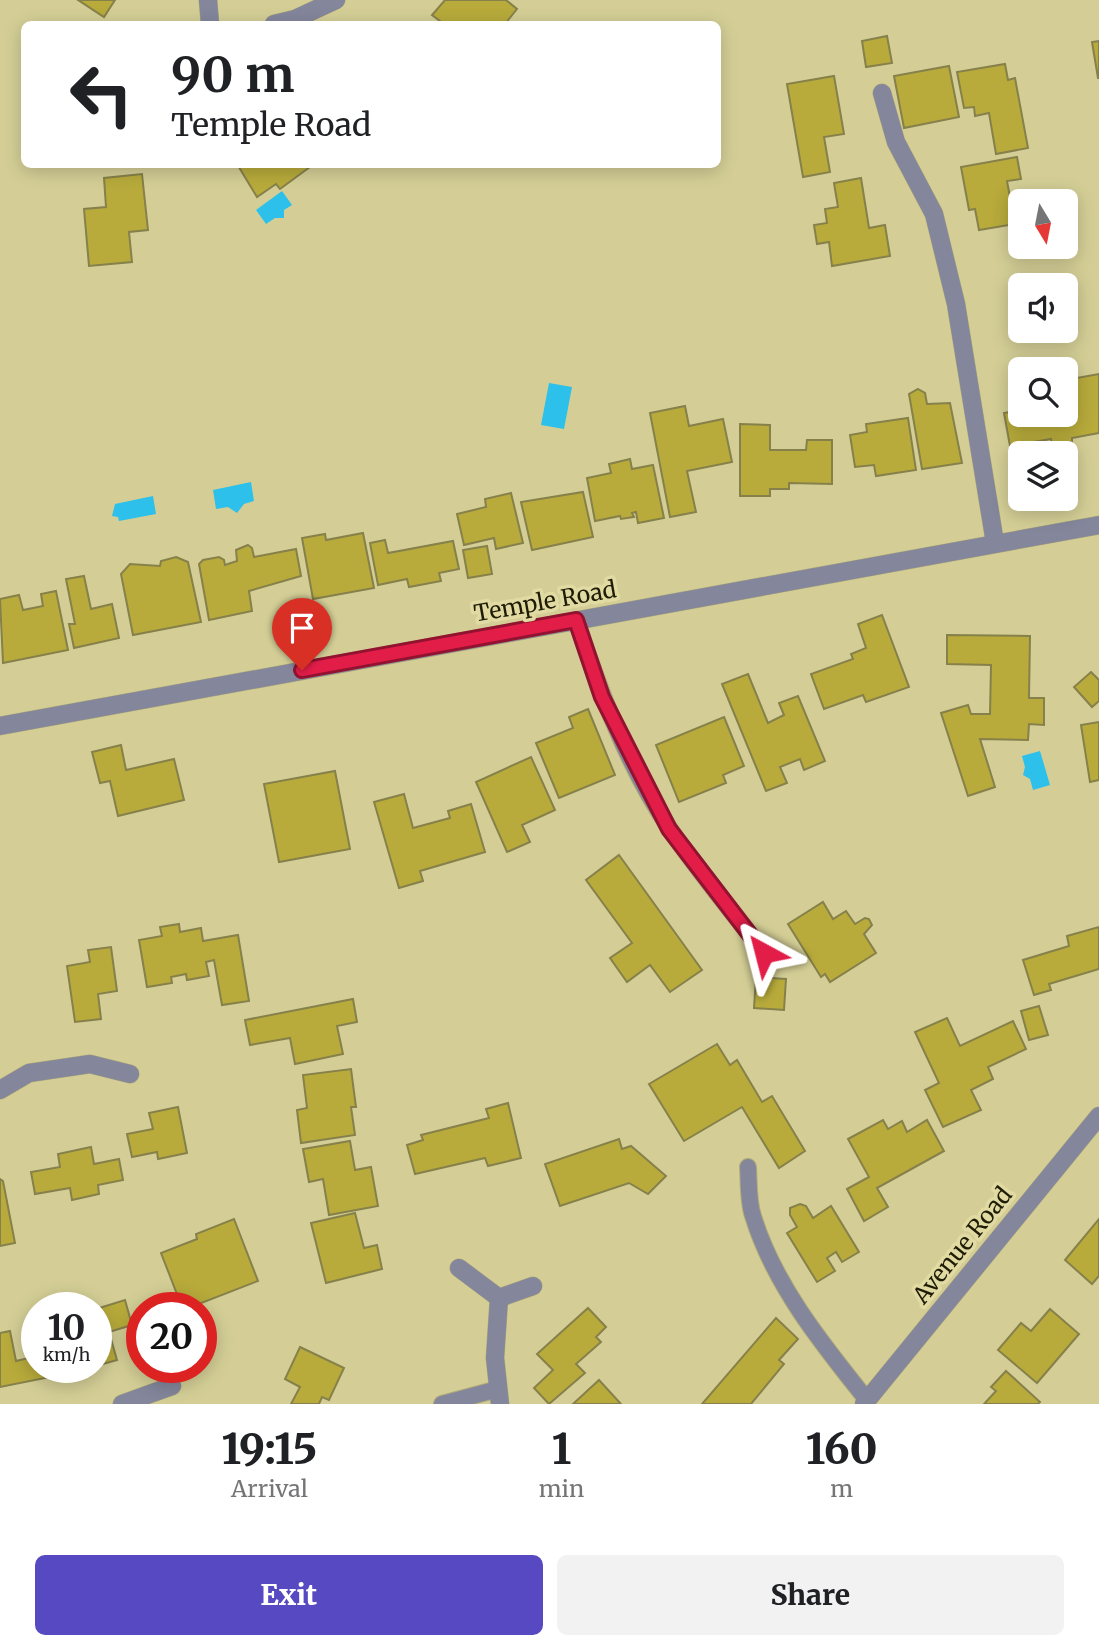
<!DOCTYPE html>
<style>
:root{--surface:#fff;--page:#f2f2f2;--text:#202124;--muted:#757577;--accent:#5749c1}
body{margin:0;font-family:Merriweather,serif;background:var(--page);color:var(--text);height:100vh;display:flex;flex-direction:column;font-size:26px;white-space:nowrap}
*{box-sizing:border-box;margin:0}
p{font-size:23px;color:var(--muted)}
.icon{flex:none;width:38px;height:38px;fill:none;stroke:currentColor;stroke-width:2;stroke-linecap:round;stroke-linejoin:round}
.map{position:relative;height:1404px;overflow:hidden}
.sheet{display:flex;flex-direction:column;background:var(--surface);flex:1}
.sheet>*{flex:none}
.guide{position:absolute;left:21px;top:21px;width:700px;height:147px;border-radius:10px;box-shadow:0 4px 18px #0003;background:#fff;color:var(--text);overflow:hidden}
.needle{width:46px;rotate:170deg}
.fabs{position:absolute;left:1008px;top:189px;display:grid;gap:14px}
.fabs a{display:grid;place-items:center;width:70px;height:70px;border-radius:10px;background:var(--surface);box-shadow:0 4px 18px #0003;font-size:35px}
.speed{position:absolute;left:21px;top:1292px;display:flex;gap:14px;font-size:35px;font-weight:700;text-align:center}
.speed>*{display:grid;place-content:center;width:91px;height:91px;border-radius:50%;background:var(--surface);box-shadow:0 4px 18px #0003;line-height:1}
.speed small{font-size:18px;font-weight:400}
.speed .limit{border:10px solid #d22;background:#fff;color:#111}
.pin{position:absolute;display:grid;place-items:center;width:60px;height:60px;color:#fff;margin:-72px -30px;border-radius:50% 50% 50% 0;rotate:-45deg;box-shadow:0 0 7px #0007}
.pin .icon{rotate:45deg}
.me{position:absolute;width:77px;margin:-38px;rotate:322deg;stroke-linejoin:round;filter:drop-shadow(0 0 5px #0008)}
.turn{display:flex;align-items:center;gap:24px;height:147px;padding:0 35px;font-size:32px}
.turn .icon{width:91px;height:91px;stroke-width:2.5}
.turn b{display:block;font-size:49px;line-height:60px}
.eta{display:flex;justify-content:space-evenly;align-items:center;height:119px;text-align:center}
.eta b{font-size:42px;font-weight:800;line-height:49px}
.primary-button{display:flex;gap:14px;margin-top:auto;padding:14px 35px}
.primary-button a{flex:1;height:80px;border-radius:10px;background:var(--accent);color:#fff;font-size:28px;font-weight:800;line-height:80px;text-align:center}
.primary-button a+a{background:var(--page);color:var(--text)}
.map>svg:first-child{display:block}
.water{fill:#2cc0ea}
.building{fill:#b8ab3b;stroke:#86804b;stroke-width:2}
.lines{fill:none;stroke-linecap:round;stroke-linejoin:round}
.service-casing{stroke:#b0aa79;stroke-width:18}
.minor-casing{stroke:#b0aa79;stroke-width:19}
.service{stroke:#84869c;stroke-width:16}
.minor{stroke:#84869c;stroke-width:18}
.route-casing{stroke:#92132f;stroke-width:18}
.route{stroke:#e11d48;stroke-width:12}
.labels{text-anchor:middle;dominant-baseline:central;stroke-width:7;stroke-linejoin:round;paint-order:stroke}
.street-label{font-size:23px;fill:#1f1c06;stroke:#e1dba3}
</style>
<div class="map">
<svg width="1099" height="1404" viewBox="0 0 1099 1404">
<rect width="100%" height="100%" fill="#d4ce96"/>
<g class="water">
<path d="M282 191 292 205 284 210V218H275L266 224 256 210Z"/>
<path d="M549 383 572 387 564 429 541 425Z"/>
<path d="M251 482 254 501 244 504 237 513 228 507 216 509 213 490Z"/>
<path d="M153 496 156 514 119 521 118 517 112 516 115 504Z"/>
<path d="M1040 751 1050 785 1033 790 1030 779 1023 775 1025 767 1022 756Z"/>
</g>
<g class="building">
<path d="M78 0H115L104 17Z"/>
<path d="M445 0H506L517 9 505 24H444L432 15Z"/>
<path d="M887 36 892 63 866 67 862 41Z"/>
<path d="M1099 41V78H1098L1092 42Z"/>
<path d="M1005 64 1008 80 1015 78 1028 148 996 154 989 113 975 116 974 107 964 108 957 72Z"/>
<path d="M949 66 959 117 904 128 894 76Z"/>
<path d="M834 76 844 134 824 137 830 172 803 177 787 84Z"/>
<path d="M1017 157 1021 179 1007 181 1015 224 979 230 975 209 969 210 961 167Z"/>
<path d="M237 164H314L280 189 276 184 257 197Z"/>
<path d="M142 174 148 230 129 232 132 262 89 266 84 209 106 207 104 178Z"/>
<path d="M861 178 869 228 885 225 890 256 832 266 829 242 817 244 814 225 827 223 825 209 838 207 834 183Z"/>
<path d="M1099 374V433L1072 438V442L1052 446 1051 439 1010 446 1004 413 1020 410V415H1066V402L1075 400 1071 379Z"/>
<path d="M918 389 925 393 927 404 950 403 962 463 922 469 909 394Z"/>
<path d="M685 406 689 426 723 419 732 462 687 471 696 512 670 517 650 413Z"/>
<path d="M908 418 916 470 876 476 874 465 855 467 850 435 867 432 866 424Z"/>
<path d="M740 424 770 425V450H806L807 440H832V484L789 483V489H770V496H740Z"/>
<path d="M630 459 632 469 653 465 664 518 638 523 636 512 632 513 634 517 621 519 620 516 595 521 587 478 611 473 609 464Z"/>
<path d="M583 492 593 537 532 550 521 502Z"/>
<path d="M511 493 523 543 496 549 494 538 464 545 457 514 486 507 485 499Z"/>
<path d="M363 533 374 588 313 599 302 538 325 534 326 540Z"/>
<path d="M385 540 388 553 453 541 459 569 439 573 441 581 409 587 407 579 378 585 370 543Z"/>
<path d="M248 545 252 548 254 557 296 549 301 576 249 591 252 611 209 620 199 564 203 560 219 557 224 560 225 565 237 561 236 550Z"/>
<path d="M487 546 492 574 468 578 463 550Z"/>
<path d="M176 557 188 562 201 622 133 635 121 574 130 564 160 566 161 561Z"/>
<path d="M84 576 91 609 112 604 119 638 74 648 69 624H75L66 579Z"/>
<path d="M56 591 68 650 3 663 0 599 19 595 23 610 43 606 41 594Z"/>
<path d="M882 615 909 687 866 702 863 695 824 709 811 674 853 659 851 654 866 648 858 624Z"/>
<path d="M947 635 1030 636 1029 698H1044V725L1029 724 1028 740 980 739 995 787 968 796 941 713 968 705 971 714H990L991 665 947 664Z"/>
<path d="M1091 672 1099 680V701L1092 707 1074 687Z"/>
<path d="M748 674 768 723 784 715 779 703 798 696 825 761 804 770 800 759 780 767 787 783 766 791 722 684Z"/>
<path d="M588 709 615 775 559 798 536 743 573 728 569 717Z"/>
<path d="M724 717 744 766 723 775 726 783 679 802 656 745Z"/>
<path d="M1099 722V780L1090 782 1081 725Z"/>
<path d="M121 745 126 770 174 759 184 800 118 816 110 781 100 783 92 752Z"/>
<path d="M531 757 555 810 522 825 530 842 507 852 476 782Z"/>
<path d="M335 771 350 849 279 862 264 784Z"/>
<path d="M404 794 413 828 450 818 448 811 471 804 485 852 420 871 423 881 399 888 374 802Z"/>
<path d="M619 855 702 970 670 992 650 965 627 982 610 958 632 943 586 880Z"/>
<path d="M823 902 833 919 846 911 855 924 865 918 869 919 872 925 864 934 876 953 830 982 825 974 821 977 788 924Z"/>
<path d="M179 924 180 932 201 928 203 941 238 935 249 1001 222 1005 214 960 206 962 209 976 187 980 186 974 171 977 172 983 147 987 139 940 162 936 160 927Z"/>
<path d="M1099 927V969L1049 984 1051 990 1034 995 1023 960 1069 946 1067 936Z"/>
<path d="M111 947 117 991 98 994 101 1019 75 1022 67 966 90 962 88 950Z"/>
<path d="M756 977 786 979 784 1010 754 1008Z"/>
<path d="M353 999 357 1022 337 1026 343 1054 295 1064 290 1038 250 1045 245 1020Z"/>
<path d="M1039 1006 1048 1035 1029 1040 1021 1011Z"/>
<path d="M947 1018 960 1046 1013 1021 1026 1049 988 1067 993 1079 971 1090 981 1110 943 1127 925 1090 939 1083 915 1032Z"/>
<path d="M717 1044 730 1065 737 1060 762 1102 772 1096 805 1151 779 1168 742 1107 684 1141 649 1084Z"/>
<path d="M351 1069 356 1107H351L355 1135 301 1143 297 1110 307 1108 303 1075Z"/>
<path d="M508 1103 521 1158 488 1166 485 1158 415 1174 407 1145 423 1140 421 1135 489 1118 486 1109Z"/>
<path d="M178 1107 187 1153 158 1159 157 1152 132 1157 127 1134 153 1129 149 1113Z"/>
<path d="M883 1120 888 1129 902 1121 907 1132 927 1120 944 1151 877 1188 888 1207 864 1221 847 1189 869 1177 848 1139Z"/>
<path d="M619 1139 622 1149 631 1146 666 1176 648 1194 629 1183 560 1206 545 1164Z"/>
<path d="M350 1141 355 1170 371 1167 378 1206 329 1215 323 1179 309 1182 303 1149Z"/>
<path d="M91 1147 94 1164 119 1159 123 1180 98 1185 99 1194 72 1200 70 1188 35 1194 31 1172 60 1167 58 1154Z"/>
<path d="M0 1179 3 1181 15 1243 0 1246Z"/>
<path d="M800 1204 806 1206 813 1218 831 1206 859 1252 842 1262 836 1252 827 1258 835 1271 817 1282 787 1233 797 1227 790 1215V1208Z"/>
<path d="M355 1213 364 1248 377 1245 382 1269 326 1283 311 1223Z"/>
<path d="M234 1219 258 1281 191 1307H182L161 1253 197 1239 196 1234Z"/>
<path d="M1099 1219V1276L1092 1284 1065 1260Z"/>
<path d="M125 1300 132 1325 109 1332 117 1360 96 1366V1309Z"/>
<path d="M588 1308 606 1327 596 1337 601 1342 576 1364 585 1373 549 1404 534 1388 553 1370 537 1354Z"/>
<path d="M1050 1309 1079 1334 1037 1383 998 1350 1021 1323 1031 1331Z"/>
<path d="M776 1318 798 1339 779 1360 784 1364 751 1404H702Z"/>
<path d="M10 1331 16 1361 37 1356V1367H64L65 1374 0 1387V1333Z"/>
<path d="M300 1347 344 1368 329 1400 322 1397 319 1404H291L300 1387 285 1379Z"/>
<path d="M1006 1371 1040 1402 1038 1404H984L996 1391 991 1387Z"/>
<path d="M599 1380 621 1404H573Z"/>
</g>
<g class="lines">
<defs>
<g id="service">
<path d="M576 620C600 691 627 766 670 829 698 872 733 912 764 953"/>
<path d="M748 1167C749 1183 748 1201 753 1216 774 1285 823 1345 867 1400"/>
<path d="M442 1404 498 1389"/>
</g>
<g id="minor">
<path d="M208 0 210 24"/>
<path d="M274 24 295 19 336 0"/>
<path d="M882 93 896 142 934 214 956 304 995 543"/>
<path d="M0 726 1099 525"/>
<path d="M0 1090 29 1073 90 1064 130 1074"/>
<path d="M459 1268 499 1298 495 1358 500 1404"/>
<path d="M499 1298 533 1286"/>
<path d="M122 1404 172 1386"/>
<path d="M864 1404 1099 1116"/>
</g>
</defs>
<use href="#service" class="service-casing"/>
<use href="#minor" class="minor-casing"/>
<use href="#service" class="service"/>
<use href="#minor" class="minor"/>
</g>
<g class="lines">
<defs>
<path id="route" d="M302 670 576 620 602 697 669 829 764 953"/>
</defs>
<use href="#route" class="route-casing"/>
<use href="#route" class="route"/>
</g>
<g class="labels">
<g class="street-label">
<text transform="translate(545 601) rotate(-10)">Temple Road</text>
<text transform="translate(962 1245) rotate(-51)">Avenue Road</text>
</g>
</g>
</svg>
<div class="fabs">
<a><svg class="needle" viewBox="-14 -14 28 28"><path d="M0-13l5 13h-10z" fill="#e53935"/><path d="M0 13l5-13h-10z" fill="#757577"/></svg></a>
<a><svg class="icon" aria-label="sound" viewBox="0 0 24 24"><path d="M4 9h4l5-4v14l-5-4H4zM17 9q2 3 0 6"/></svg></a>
<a><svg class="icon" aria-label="search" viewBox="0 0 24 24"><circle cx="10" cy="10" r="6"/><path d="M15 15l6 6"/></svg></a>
<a><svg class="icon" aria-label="layers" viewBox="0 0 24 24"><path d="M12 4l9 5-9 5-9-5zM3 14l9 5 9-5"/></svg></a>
</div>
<div class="speed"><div>10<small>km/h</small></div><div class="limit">20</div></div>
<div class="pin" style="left:302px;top:670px;background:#d93025"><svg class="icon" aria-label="arrive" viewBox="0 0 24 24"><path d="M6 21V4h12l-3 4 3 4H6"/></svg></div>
<svg class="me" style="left:764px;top:953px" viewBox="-20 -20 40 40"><path d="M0-17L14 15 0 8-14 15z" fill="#e11d48" stroke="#fff" stroke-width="4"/></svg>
<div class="guide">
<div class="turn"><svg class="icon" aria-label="left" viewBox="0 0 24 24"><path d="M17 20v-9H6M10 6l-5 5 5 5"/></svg><div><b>90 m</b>Temple Road</div></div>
</div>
</div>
<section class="sheet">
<div class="eta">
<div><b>19:15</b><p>Arrival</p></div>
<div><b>1</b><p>min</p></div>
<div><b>160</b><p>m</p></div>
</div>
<div class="primary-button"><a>Exit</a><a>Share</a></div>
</section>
